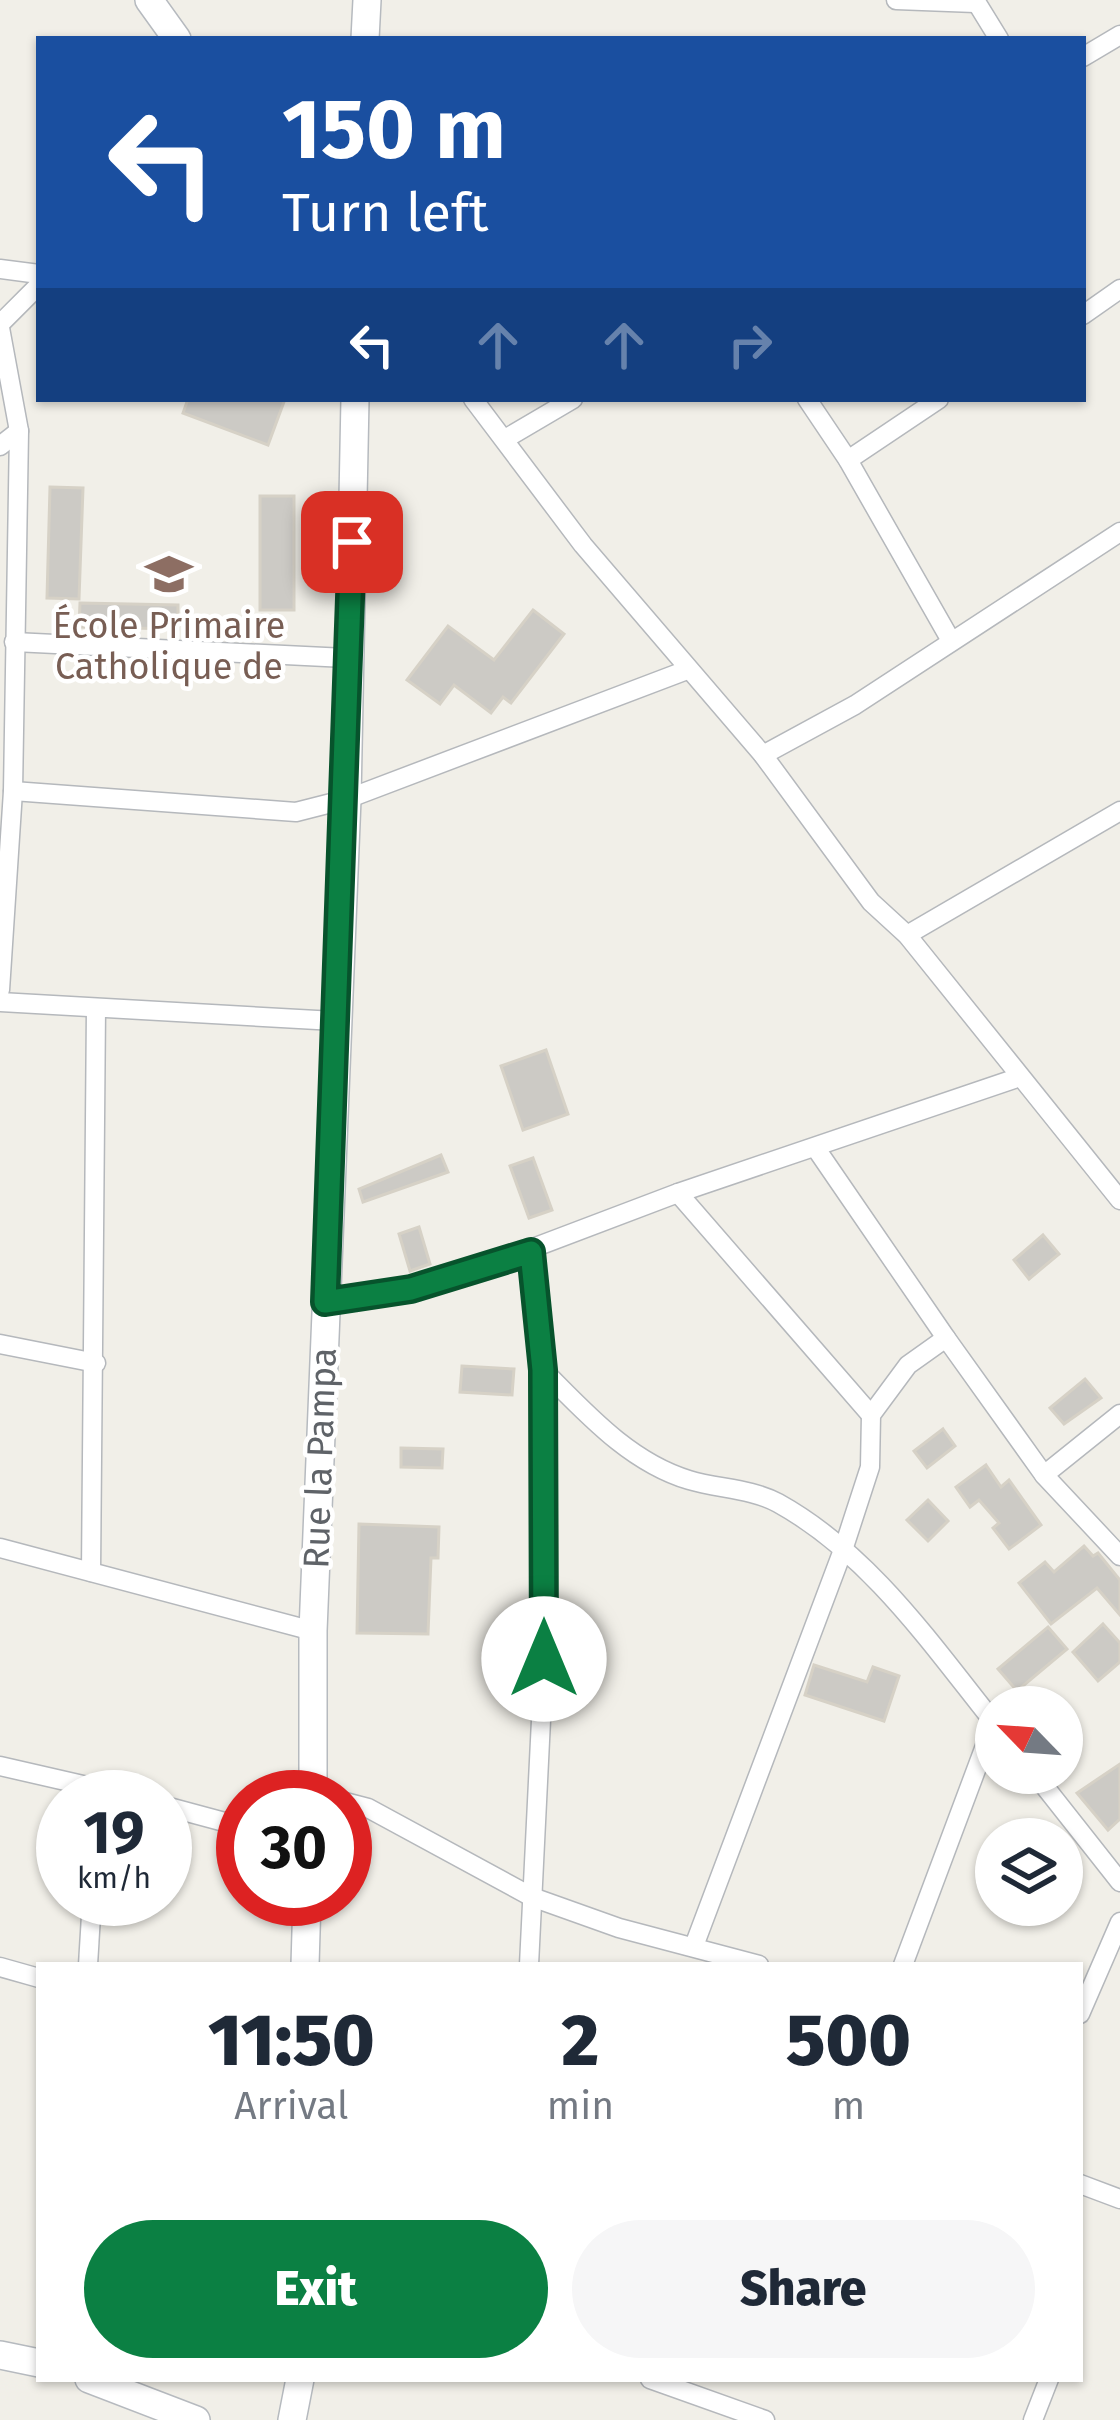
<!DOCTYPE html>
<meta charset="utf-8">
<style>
:root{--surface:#fff;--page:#f6f6f7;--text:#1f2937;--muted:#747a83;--accent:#0b8043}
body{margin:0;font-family:"Fira Sans",sans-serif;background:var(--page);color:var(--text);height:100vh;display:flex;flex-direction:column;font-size:45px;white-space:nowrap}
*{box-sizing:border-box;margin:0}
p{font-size:39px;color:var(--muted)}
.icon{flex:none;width:66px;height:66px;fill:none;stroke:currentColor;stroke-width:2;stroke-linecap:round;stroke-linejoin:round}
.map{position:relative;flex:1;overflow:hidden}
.drawer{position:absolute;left:36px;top:1962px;width:1047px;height:420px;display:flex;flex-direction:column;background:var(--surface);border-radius:0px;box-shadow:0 3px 9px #0004}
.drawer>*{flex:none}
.top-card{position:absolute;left:36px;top:36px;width:1050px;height:366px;border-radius:0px;box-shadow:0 3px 9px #0004;background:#1a4fa0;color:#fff;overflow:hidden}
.needle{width:78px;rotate:295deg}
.tools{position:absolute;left:975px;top:1686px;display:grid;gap:24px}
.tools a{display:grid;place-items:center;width:108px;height:108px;border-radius:50%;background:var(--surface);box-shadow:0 3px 9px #0004;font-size:60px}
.speed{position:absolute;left:36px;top:1770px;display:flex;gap:24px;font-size:60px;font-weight:700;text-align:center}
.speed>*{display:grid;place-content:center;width:156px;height:156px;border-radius:50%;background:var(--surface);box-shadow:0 3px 9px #0004;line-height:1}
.speed small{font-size:30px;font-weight:400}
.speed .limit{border:18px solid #d22;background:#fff;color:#111}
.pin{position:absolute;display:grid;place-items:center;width:102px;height:102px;color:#fff;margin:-51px;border-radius:24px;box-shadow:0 6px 18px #0006}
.me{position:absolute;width:132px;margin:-66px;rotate:0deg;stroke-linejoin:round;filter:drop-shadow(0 0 9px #0008)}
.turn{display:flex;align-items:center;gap:42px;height:252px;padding:0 48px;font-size:54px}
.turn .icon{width:156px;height:156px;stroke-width:2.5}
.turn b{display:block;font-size:84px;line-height:102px}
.lanes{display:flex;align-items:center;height:114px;padding:0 48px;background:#0003;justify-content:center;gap:60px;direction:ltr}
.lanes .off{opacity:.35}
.eta{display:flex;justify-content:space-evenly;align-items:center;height:204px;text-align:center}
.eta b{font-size:72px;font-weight:800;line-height:84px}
.primary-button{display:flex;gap:24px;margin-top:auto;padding:24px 48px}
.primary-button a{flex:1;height:138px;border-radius:72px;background:var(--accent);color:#fff;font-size:48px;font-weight:800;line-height:138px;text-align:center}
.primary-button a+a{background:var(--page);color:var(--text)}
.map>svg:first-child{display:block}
.building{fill:#cccac5;stroke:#d6d1c6;stroke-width:3}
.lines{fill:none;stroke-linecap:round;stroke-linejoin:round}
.street-casing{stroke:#b5b8bc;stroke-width:21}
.secondary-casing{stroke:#b6babf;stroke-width:30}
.street{stroke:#fff;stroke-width:18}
.secondary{stroke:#fff;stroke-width:27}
.route-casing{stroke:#07532c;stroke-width:30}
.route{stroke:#0b8043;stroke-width:21}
.labels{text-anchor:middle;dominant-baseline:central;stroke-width:9;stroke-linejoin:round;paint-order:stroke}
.education-label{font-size:36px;fill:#785e54;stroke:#fff}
.street-label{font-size:36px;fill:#5f6368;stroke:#fff}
</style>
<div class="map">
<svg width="1120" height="2420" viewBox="0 0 1120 2420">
<rect width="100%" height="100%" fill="#f1efe8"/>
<g class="building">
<path d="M188 399H285L268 445 183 413Z"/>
<path d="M50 487 83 488 79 599 47 598Z"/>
<rect x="260" y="496" width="34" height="114"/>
<path d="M80 603 178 605V629L79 627Z"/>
<path d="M533 610 564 634 511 703 503 697 491 713 454 685 440 704 407 680 448 626 494 660Z"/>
<path d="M546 1050 568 1114 523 1130 501 1066Z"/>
<path d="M441 1155 448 1172 363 1202 359 1189Z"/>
<path d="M533 1158 552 1210 529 1218 510 1166Z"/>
<path d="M419 1227 430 1264 410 1271 399 1234Z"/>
<path d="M1043 1235 1059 1254 1029 1279 1014 1260Z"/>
<path d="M462 1366 514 1369 512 1395 460 1392Z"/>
<path d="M1085 1379 1101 1398 1064 1424 1050 1408Z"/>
<path d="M943 1429 955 1446 927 1468 914 1451Z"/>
<path d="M401 1448 443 1449 442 1468 401 1467Z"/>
<path d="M986 1465 1001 1487 1009 1480 1041 1525 1009 1549 993 1528 999 1523 979 1500 970 1507 956 1487Z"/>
<path d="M928 1500 948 1521 928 1541 907 1520Z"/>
<path d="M359 1524 439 1527 438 1558H431L428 1634 357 1633Z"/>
<path d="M1084 1546 1093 1556 1098 1553 1120 1580V1615L1097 1588 1051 1624 1019 1583 1045 1562 1054 1572Z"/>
<path d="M1103 1624 1120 1643V1662L1098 1681 1073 1652Z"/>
<path d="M1048 1627 1067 1649 1017 1691 998 1669Z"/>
<path d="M814 1665 867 1682 873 1667 899 1676 884 1721 805 1695Z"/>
<path d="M1120 1764V1819L1108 1830 1077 1793Z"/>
</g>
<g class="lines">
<defs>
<g id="street">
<path d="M896 0 975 3"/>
<path d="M975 0 999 39"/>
<path d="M1083 57 1120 35"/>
<path d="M0 269 39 274"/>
<path d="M1083 315 1120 289"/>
<path d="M0 324 39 285"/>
<path d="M0 328 19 431 13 791 0 990"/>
<path d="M473 399 583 545 763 755 871 902 907 935 1120 1200"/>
<path d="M807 399 848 460 950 639"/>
<path d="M505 439 573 399"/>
<path d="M0 446 19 431"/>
<path d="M848 460 939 399"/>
<path d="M14 642 346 658"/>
<path d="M763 755 855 705 1120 532"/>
<path d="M13 791 296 812 347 799 687 670"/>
<path d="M907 935 1120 811"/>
<path d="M0 1002 335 1021"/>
<path d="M817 1150 946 1338"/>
<path d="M678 1193 871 1415"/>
<path d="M325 1302 411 1289 467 1273 678 1193 1020 1077"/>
<path d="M0 1344 96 1363"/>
<path d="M543 1370C585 1412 629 1462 689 1480 718 1489 750 1488 778 1503 870 1554 931 1644 996 1725"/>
<path d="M1120 1414 1044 1475 1120 1556"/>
<path d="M0 1548 313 1631"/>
<path d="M91 1572 96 1008"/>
<path d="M0 1766 96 1788 95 1797"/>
<path d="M1034 1773 1120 1882"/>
<path d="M96 1788 129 1797"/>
<path d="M345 1802 368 1808 532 1897 619 1928 759 1965"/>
<path d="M165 1806 243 1827"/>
<path d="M694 1946 843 1550 870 1467 871 1415 908 1365 946 1338 1044 1475"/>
<path d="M88 1965 92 1899"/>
<path d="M529 1965 544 1659 543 1370 531 1252"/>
<path d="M903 1965 994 1722"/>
<path d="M0 1967 39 1978"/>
<path d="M1080 2014 1120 1922"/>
<path d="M1080 2184 1120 2199"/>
<path d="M650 2379 765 2420"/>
<path d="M1033 2420 1049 2379"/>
</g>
<g id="secondary">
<path d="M149 0 177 39"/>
<path d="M365 39 367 0"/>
<path d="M313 1797V1631L347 799 355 399"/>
<path d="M305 1965 307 1899"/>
<path d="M0 2355 39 2363"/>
<path d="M89 2379 196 2420"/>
<path d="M292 2420 300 2379"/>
</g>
</defs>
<use href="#street" class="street-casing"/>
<use href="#secondary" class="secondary-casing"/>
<use href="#street" class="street"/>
<use href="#secondary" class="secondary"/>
</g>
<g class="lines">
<defs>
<path id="route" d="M352 542 325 1302 411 1289 531 1252 543 1370 544 1659"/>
</defs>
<use href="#route" class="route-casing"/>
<use href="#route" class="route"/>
</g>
<defs>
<symbol id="university-bare" viewBox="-9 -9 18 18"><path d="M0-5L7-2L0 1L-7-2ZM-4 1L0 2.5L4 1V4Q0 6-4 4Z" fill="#8d6e63" stroke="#fff" stroke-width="2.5" paint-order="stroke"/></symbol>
</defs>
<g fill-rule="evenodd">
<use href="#university-bare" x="136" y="541" width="66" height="66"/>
</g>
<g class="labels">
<g class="education-label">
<text x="169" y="626">École Primaire<tspan x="169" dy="41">Catholique de</tspan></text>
</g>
<g class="street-label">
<text transform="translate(320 1458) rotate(-88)">Rue la Pampa</text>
</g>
</g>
</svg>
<div class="tools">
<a><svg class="needle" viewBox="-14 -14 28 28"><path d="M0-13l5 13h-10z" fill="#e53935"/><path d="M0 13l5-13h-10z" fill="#747a83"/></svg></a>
<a><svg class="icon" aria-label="layers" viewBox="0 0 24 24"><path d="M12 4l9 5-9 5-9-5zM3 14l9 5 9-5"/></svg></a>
</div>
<div class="speed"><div>19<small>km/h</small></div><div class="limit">30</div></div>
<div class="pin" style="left:352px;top:542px;background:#d93025"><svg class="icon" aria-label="arrive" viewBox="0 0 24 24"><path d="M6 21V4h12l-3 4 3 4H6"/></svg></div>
<svg class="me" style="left:544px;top:1659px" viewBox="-20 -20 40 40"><circle r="19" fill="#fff"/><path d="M0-13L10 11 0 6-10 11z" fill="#0b8043"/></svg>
<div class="top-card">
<div class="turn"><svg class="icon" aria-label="left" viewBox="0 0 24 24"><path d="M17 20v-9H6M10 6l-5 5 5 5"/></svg><div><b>150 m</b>Turn left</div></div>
<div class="lanes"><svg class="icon" aria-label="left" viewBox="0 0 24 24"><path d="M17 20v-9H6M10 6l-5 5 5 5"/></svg><svg class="icon off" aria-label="ahead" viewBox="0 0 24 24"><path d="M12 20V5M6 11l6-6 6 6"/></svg><svg class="icon off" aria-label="ahead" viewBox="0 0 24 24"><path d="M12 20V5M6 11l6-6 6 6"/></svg><svg class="icon off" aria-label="right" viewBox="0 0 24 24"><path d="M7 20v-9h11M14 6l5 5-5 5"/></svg></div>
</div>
<section class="drawer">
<div class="eta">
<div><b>11:50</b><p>Arrival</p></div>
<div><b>2</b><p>min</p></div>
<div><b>500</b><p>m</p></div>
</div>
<div class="primary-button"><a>Exit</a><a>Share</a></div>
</section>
</div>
